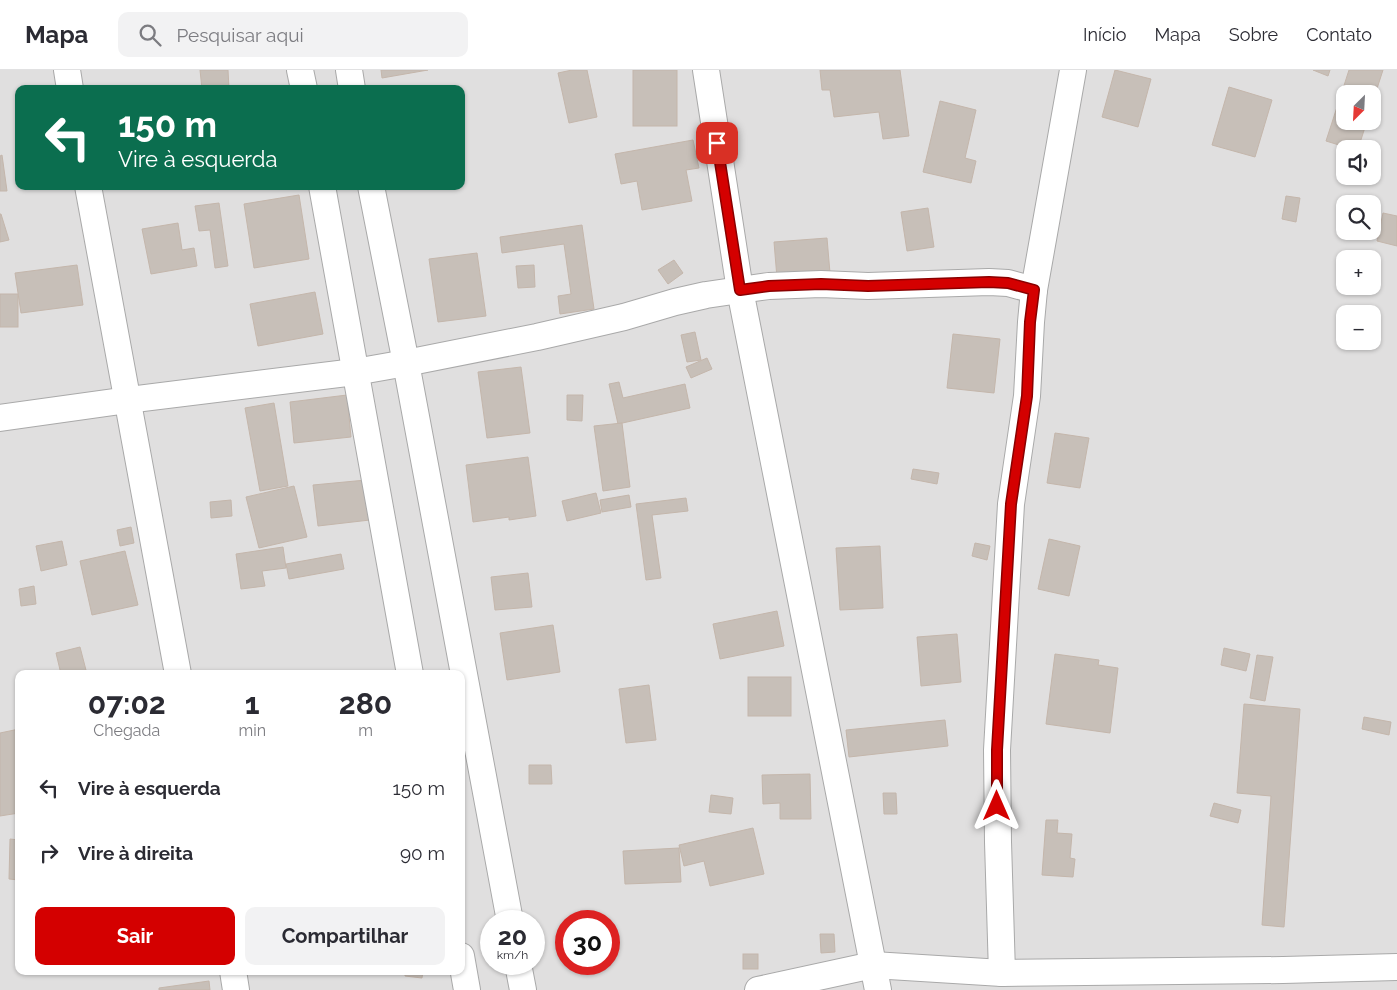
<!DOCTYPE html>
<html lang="pt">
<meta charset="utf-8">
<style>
:root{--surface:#fff;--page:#f2f2f3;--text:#2b2b33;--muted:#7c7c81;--line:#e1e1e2;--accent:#d40000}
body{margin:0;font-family:Raleway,sans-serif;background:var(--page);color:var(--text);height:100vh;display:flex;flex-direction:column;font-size:19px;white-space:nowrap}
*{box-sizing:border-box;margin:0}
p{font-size:16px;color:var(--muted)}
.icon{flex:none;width:28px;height:28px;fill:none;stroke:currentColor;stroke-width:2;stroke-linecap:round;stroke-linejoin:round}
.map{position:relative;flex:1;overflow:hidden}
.sheet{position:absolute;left:15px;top:600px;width:450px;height:305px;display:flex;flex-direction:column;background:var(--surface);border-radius:10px;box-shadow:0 1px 4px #0004}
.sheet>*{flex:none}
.guide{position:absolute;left:15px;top:15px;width:450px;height:105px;border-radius:10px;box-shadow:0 1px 4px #0004;background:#0b6e4f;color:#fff;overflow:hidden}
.needle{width:32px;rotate:204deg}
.controls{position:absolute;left:1336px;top:15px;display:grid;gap:10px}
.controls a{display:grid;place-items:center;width:45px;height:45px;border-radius:10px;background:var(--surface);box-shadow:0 1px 4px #0004;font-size:25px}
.speed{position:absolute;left:480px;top:840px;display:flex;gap:10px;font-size:25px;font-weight:700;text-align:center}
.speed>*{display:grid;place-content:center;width:65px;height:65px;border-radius:50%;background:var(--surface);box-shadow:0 1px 4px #0004;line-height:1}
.speed small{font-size:12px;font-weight:400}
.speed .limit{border:8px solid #d22;background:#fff;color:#111}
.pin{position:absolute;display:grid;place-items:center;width:42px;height:42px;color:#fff;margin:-21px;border-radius:10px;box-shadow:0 2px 8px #0006}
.me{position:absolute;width:55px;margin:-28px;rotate:0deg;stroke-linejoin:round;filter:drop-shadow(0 0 4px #0008)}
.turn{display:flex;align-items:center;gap:18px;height:105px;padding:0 20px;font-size:22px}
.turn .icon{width:65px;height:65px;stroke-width:2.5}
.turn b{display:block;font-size:35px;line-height:42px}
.eta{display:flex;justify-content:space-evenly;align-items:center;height:85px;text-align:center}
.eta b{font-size:30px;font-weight:700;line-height:35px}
.button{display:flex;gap:10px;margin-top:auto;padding:10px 20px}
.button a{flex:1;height:58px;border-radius:10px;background:var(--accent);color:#fff;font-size:20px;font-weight:700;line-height:58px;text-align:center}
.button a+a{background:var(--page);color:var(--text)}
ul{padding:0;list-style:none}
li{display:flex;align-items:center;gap:15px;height:65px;padding:0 20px}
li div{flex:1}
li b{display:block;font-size:19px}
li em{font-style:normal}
header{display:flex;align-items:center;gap:30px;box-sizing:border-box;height:70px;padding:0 25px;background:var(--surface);border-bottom:1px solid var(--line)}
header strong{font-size:24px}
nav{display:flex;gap:28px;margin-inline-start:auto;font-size:18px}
.search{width:350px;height:45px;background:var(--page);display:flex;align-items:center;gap:12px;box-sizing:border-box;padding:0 18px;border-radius:10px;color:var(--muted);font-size:19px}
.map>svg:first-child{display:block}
.residential{fill:#e0dfdf;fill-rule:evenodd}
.building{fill:#c7bfb8;stroke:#c4b6ab}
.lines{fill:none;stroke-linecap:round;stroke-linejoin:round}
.street-casing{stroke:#a9a9a9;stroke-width:28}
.street{stroke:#fff;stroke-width:26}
.route-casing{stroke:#8a0000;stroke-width:12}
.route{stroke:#d40000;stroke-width:9}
</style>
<header>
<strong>Mapa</strong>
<div class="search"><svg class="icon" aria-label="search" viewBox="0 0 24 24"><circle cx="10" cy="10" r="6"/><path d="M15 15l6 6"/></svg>Pesquisar aqui</div>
<nav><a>Início</a><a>Mapa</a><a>Sobre</a><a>Contato</a></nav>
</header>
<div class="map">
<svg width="1397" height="920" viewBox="0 0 1397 920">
<rect width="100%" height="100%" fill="#f2efe9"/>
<path class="residential" d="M0 0H1397V920H0ZM19 19H461V116H19ZM1345 24H1372V51H1345ZM1345 79H1372V106H1345ZM1345 134H1372V161H1345ZM1345 189H1372V216H1345ZM1345 244H1372V271H1345ZM19 604H461V901H19ZM491 851H534V894H491ZM566 851H609V894H566Z"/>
<g class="building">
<path d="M200 0H228L229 19H202Z"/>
<path d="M381 0H428L382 8Z"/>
<path d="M572 0H587L597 47 569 53 558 3Z"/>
<rect x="633" y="0" width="44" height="56"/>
<path d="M820 0H900L909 66 883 69 879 42 834 47 830 20H822Z"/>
<path d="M1115 0 1151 9 1138 57 1102 47Z"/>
<path d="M1313 0H1330L1328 6Z"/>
<path d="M1349 0H1383L1372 34V24H1345V51H1367L1358 79H1352L1326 71Z"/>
<path d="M1229 17 1272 30 1255 87 1212 75Z"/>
<path d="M940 31 976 40 965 88 976 91 971 113 923 102Z"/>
<path d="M693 70 699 98 686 100 692 131 642 140 637 111 621 114 615 84Z"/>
<path d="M2 85 7 121H0V86Z"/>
<path d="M299 125 309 189 254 198 244 134Z"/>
<path d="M1286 126 1300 128 1296 152 1282 149Z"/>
<path d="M219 133 228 196 215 198 210 160 199 161 195 136Z"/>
<path d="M928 138 934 177 907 181 901 142Z"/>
<path d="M1383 143 1397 146V176L1377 171Z"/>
<path d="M0 144H1L9 170 0 172Z"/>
<path d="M178 153 182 180 194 178 197 196 151 204 142 159Z"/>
<path d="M582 155 594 239 560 244 558 226 571 224 564 174 502 183 500 167Z"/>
<path d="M827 168 830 203 777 208 774 172Z"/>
<path d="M477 183 486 246 438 252 429 189Z"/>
<path d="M674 190 683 203 668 214 658 200Z"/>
<path d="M77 195 83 235 21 243 15 203Z"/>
<path d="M534 195 535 217 518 218 516 196Z"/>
<path d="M315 222 323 264 258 276 250 234Z"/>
<rect x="0" y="224" width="18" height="33"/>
<path d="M695 262 701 290 687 292 681 265Z"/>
<path d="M953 264 1000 269 994 323 947 318Z"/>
<path d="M707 288 712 299 691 308 686 297Z"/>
<path d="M521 297 530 363 487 368 478 302Z"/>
<path d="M619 312 623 328 685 314 690 338 618 354 609 314Z"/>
<path d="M347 325 351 367 294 373 290 332Z"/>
<path d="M567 325H583L582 351 567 350Z"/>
<path d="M274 333 288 416 260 421 245 338Z"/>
<path d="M622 353 630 417 603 421 594 356Z"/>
<path d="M1055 363 1089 368 1080 418 1047 413Z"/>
<path d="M528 387 536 446 509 450V447L473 452 466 395Z"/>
<path d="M913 399 939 403 937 414 911 409Z"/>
<path d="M366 410 370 450 318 456 313 415Z"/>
<path d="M294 416 307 467 259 478 246 427Z"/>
<path d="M596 423 601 443 567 451 562 431Z"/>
<path d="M629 425 631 437 602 442 600 430Z"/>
<path d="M686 428 688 441 652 445 661 508 646 510 636 434Z"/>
<path d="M231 430 232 446 211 448 210 432Z"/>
<path d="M131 457 134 473 120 476 117 460Z"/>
<path d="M1049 469 1080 476 1069 526 1038 519Z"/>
<path d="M62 471 67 495 41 501 36 476Z"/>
<path d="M975 473 990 476 987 490 972 486Z"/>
<path d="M880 476 883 538 840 540 836 478Z"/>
<path d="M283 477 286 498 262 501 265 516 241 519 236 484Z"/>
<path d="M125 481 138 535 92 545 80 491Z"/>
<path d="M341 484 344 499 289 509 286 494Z"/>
<path d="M528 503 532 537 495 540 491 507Z"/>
<path d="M34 516 36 534 21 536 19 519Z"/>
<path d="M777 541 784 576 720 589 713 554Z"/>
<path d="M553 555 560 602 507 610 500 563Z"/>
<path d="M957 564 961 612 921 616 917 567Z"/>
<path d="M80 577 87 604H61L56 583Z"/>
<path d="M1224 578 1250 584 1246 601 1221 595Z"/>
<path d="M1055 584 1099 590 1098 595 1118 598 1110 663 1046 654Z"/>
<path d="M1257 585 1273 587 1265 631 1250 628Z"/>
<rect x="748" y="607" width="43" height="39"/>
<path d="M649 615 656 670 626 673 619 619Z"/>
<path d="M1244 634 1300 639 1284 857 1262 855 1271 726 1237 723Z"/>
<path d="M1364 647 1391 652 1389 665 1362 659Z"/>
<path d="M945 650 948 676 849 687 846 660Z"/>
<path d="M19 659V743L0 746V663Z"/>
<path d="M529 695H551L552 714H529Z"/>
<path d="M810 704 811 749H780V733L763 734 762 705Z"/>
<path d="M883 723H896L897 744H884Z"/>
<path d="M711 725 733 728 731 744 709 742Z"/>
<path d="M1214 733 1241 740 1238 753 1210 746Z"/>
<path d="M1046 750H1058L1057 763 1072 764 1070 788 1075 789 1073 807 1042 805Z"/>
<path d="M753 758 764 804 710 816 704 791 684 796 679 775Z"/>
<path d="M10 769 19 770V810L9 809Z"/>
<path d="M679 778 681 812 625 814 623 781Z"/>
<path d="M820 864H834L835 882 821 883Z"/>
<rect x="743" y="884" width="15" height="15"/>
<path d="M405 901H423L422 908 405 906Z"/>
<path d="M209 911 210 920H159V918Z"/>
</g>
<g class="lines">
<defs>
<g id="street">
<path d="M67 0 70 19"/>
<path d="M300 0 304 19"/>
<path d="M349 0 352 19"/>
<path d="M706 0 740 220 878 920"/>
<path d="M88 116 178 604"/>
<path d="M322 116 410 604"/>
<path d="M371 116 406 293 510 851"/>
<path d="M0 348 128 330 355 302 406 293 537 267 624 247 675 232 706 225 740 220 769 216 821 214 868 216 989 212 1008 213 1034 220"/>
<path d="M461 886 467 920"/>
<path d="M518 894 523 920"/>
<path d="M233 901 236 920"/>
<path d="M1002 903 998 772 997 680 1011 434 1027 326 1031 252 1034 220 1073 0"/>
<path d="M758 920 873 895 1002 903 1283 900 1397 897"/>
</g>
</defs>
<use href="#street" class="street-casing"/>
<use href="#street" class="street"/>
</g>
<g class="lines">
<defs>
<path id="route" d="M717 73 740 220 769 216 821 214 868 216 989 212 1008 213 1034 220 1030 252 1027 326 1011 434 997 680V736"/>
</defs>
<use href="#route" class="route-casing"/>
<use href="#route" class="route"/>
</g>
</svg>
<div class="controls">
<a><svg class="needle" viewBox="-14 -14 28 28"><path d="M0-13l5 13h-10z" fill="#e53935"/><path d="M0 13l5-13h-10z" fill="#7c7c81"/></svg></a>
<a><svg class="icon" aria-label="sound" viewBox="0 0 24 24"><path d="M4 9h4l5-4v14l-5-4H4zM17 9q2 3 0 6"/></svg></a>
<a><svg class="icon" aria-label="search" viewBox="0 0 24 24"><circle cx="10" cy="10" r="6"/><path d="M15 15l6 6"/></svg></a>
<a>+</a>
<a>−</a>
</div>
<div class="speed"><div>20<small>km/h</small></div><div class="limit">30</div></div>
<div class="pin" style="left:717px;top:73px;background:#d93025"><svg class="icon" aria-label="arrive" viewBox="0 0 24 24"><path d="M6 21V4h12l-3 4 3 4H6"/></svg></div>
<svg class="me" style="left:997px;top:736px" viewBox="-20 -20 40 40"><path d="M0-17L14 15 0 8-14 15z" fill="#d40000" stroke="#fff" stroke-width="4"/></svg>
<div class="guide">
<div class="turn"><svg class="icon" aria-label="left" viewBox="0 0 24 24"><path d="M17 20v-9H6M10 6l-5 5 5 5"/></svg><div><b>150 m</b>Vire à esquerda</div></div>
</div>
<section class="sheet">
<div class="eta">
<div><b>07:02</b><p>Chegada</p></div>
<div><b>1</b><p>min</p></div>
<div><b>280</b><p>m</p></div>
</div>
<ul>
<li><svg class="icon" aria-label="left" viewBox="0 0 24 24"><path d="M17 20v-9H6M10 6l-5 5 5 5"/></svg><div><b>Vire à esquerda</b></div><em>150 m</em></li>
<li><svg class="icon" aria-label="right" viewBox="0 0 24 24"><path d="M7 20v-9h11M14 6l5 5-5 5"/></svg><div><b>Vire à direita</b></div><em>90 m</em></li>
</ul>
<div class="button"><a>Sair</a><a>Compartilhar</a></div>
</section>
</div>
